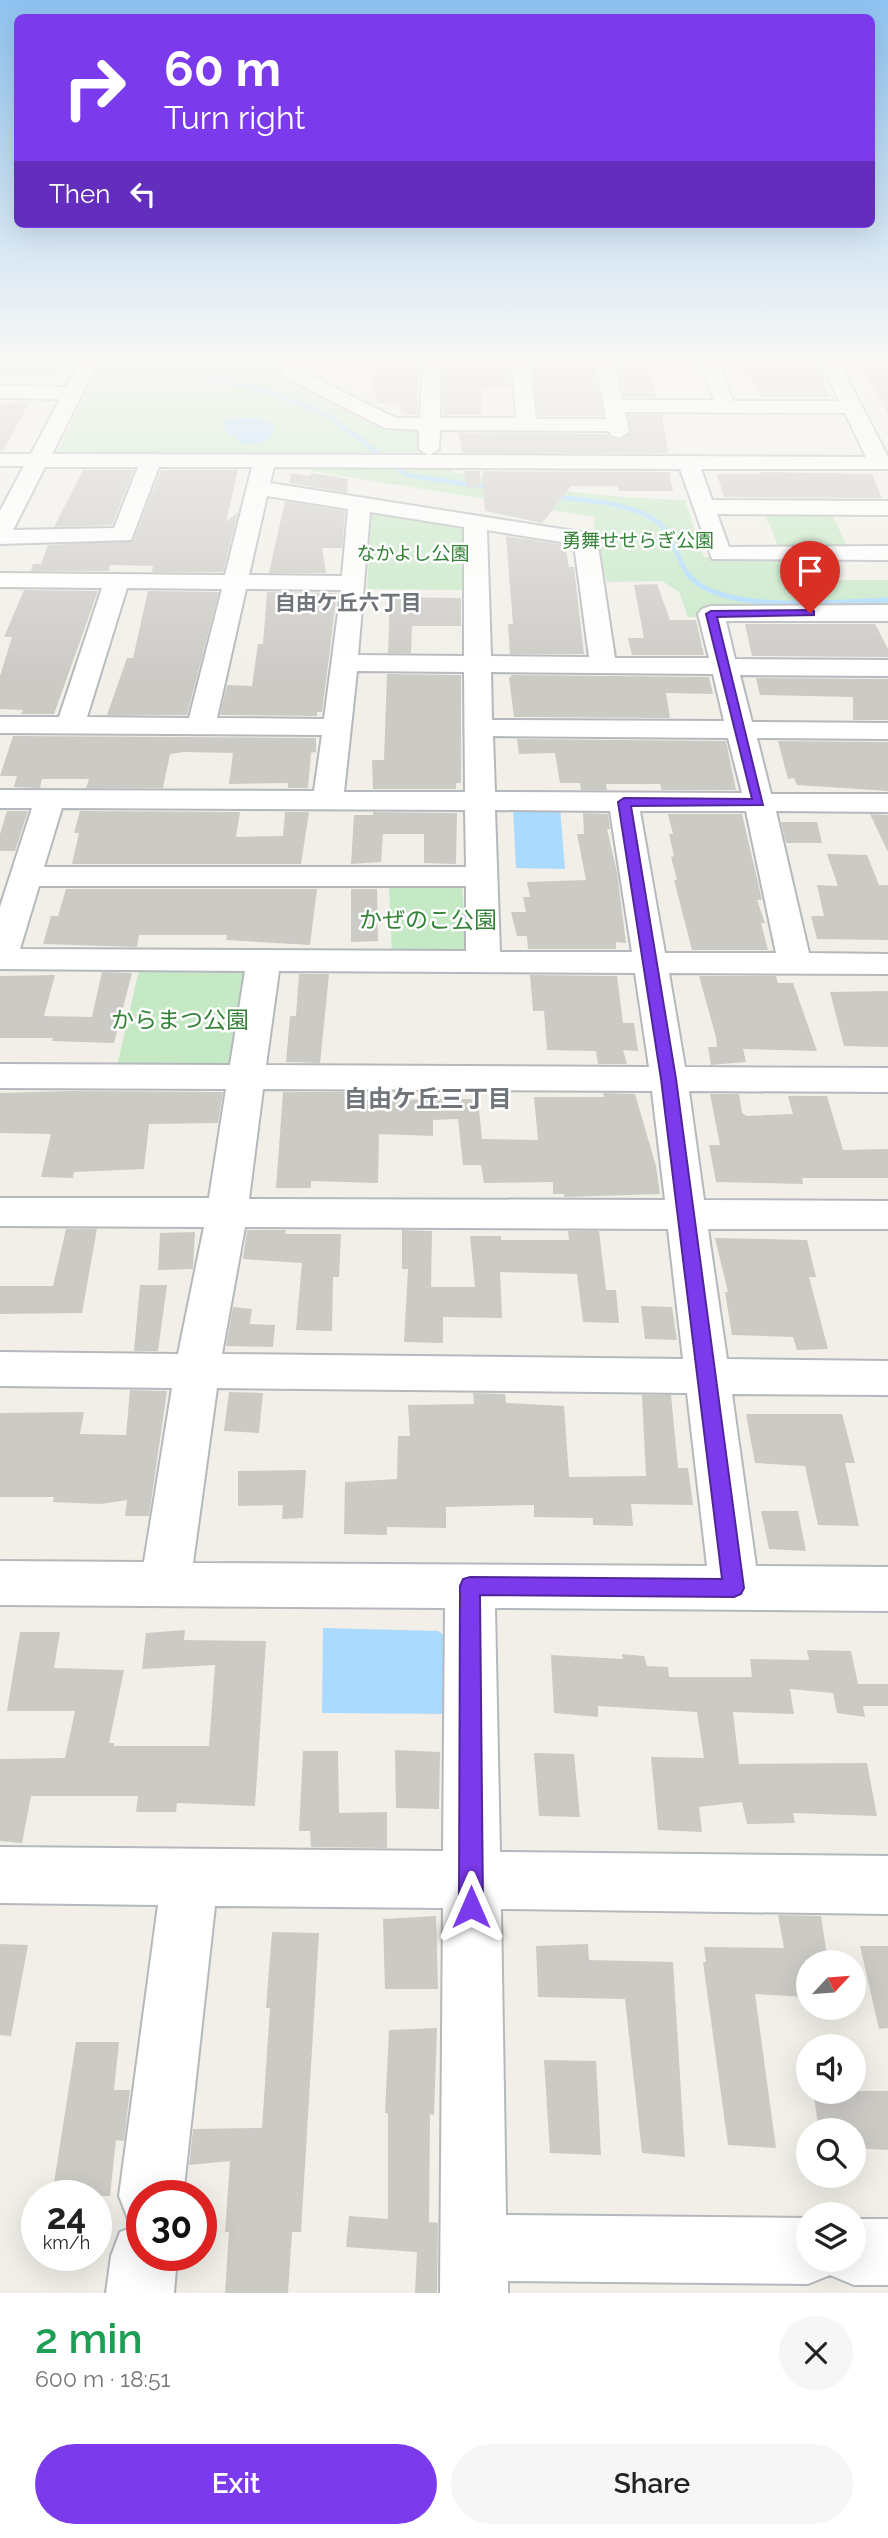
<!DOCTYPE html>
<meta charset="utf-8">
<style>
:root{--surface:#fff;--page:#f6f6f6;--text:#222;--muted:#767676;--accent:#7c3aed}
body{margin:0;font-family:Raleway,"Noto Sans JP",sans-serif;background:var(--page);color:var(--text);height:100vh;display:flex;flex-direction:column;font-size:26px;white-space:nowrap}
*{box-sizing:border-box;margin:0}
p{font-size:23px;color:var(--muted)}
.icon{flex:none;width:38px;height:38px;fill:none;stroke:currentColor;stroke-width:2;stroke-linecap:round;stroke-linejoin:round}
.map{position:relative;height:2293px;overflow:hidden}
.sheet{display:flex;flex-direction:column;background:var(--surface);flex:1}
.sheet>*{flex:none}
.guide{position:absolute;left:14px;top:14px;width:861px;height:214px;border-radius:10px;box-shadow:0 7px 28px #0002;background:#7c3aed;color:#fff;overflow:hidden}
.needle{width:46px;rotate:64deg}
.buttons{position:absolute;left:796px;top:1950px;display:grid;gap:14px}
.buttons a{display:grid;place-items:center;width:70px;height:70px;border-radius:50%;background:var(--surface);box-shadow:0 7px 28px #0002;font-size:35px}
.speed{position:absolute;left:21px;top:2180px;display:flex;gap:14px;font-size:35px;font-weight:700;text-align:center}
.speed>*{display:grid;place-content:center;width:91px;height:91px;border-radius:50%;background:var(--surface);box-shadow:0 7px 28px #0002;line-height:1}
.speed small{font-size:18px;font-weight:400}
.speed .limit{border:10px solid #d22;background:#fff;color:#111}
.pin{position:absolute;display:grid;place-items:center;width:60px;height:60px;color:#fff;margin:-72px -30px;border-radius:50% 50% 50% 0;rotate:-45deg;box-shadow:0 0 7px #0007}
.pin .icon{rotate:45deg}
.me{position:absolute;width:77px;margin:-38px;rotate:0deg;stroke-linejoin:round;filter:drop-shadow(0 0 5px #0008)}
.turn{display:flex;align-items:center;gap:24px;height:147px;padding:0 35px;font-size:32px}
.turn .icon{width:91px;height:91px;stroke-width:2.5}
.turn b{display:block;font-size:49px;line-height:60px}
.then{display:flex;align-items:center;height:66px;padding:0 35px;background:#0003;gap:14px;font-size:26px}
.round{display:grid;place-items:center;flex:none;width:74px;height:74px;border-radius:37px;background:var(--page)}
.overview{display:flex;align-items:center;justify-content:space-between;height:119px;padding:0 35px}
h1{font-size:42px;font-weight:600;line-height:52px;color:#1e9e55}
.primary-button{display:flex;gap:14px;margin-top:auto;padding:14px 35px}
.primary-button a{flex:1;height:80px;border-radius:42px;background:var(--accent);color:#fff;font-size:28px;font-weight:600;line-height:80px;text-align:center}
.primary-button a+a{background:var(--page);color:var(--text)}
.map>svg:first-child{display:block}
.green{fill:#c5e8c5}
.water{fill:#aadaff}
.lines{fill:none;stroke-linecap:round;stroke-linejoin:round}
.stream-far1{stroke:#aadaff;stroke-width:4.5}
.stream{stroke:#aadaff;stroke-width:5}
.building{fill:#cccac5}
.minor-casing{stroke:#b5b8bc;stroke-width:4}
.minor{fill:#fff;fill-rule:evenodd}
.route{fill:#7c3aed;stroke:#51269a;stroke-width:2}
.labels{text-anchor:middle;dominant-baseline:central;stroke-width:5;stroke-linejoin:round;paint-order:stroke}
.far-park-label{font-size:19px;fill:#348238;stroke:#fff}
.far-neighbourhood-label{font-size:21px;font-weight:bold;fill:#70757a;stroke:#fff}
.park-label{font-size:23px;fill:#348238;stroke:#fff}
.neighbourhood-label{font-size:24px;font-weight:bold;fill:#70757a;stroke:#fff}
</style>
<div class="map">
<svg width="888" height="2293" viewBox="0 0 888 2293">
<rect width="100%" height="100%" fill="#f1efe8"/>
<g class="green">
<path d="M0 358H70L60 378 0 377Z"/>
<path d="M103 358H280V369L284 375 391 427 420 428 417 456 57 453Z"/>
<path d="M310 465 451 467 453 472C529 488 607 498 685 500L704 557 817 556 828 580H888V608L701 607 702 617H688L679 592 662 581 607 582 593 537 595 517 312 471Z"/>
<path d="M372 510 466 524 465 590 367 589Z"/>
<path d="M764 511 831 512 848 548H779Z"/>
<path d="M462 884 467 954 392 955 389 885Z"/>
<path d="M139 970H244L228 1067 117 1066Z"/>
</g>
<g class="water">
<path d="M240 418H259L274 424 272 437 260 443 240 444 237 437 228 435 224 425 225 421Z"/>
<path d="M513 808H560L565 869 516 868Z"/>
<path d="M323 1628 438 1631 456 1643 455 1714 322 1713Z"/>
</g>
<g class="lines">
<g class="stream-far1">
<path d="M0 367 47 368"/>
<path d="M121 369 222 380 270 392 329 416 407 475 492 488"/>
<path d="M553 497C584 500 647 503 666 531 675 544 679 561 688 575"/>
</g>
<path class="stream" d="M687 573C718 616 839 601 888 600"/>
</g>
<g class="building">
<path d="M375 358H419L417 415H405L404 412H401V403H376L377 391H371Z"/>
<path d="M462 358H509L511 389 482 388 481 415H443V368H464Z"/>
<path d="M533 358H593L603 416H538Z"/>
<path d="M616 358H645L656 397H624Z"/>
<path d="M739 358H768L771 363H817L831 397H760Z"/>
<path d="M856 358H880L888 371V413Z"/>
<path d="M0 403H29L3 451H0Z"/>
<path d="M628 415H662L668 453H462L459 433 608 434 611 439 620 440 631 433Z"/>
<path d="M83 470H134L112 525 54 527Z"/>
<path d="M161 470H238L226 522 238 512 223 572H152L153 566 110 565 109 571H31L33 564H41L48 545 133 541Z"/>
<path d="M464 471H480V487L467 488Z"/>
<path d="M482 471 672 472 669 473 673 491H619L617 486H571L542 523 485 511Z"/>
<path d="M760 472 872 474 882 498 724 497 717 474H761Z"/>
<path d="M292 473 309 476 312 473 348 479 347 493 289 483Z"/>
<path d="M285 501 345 511 342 548H322L326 573H269Z"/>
<path d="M506 536 565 545 569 567H574L584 654H510L508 624H513Z"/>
<path d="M657 584 670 620H696L704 655H632L628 638H644L634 585Z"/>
<path d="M24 590 98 591 54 714H21L23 710 0 709V676L12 637H4Z"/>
<path d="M148 591 219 592 187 715H107L127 658H133Z"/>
<path d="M267 592 337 593 322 712H317V716L220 715 227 685 252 686 258 644H263Z"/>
<path d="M390 597 461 598V626H412L411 653H388Z"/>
<path d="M745 624H875L888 649V657L752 656Z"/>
<path d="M387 674 461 675V783H456V789H373L372 760H384Z"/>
<path d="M512 675 709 677 713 694 666 693 670 718 514 717 509 678Z"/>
<path d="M756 678 888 679V720H853V697L760 695Z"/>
<path d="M13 736 316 738V752L311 753 308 788H288V783L229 784 233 753 184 752 170 754 163 788H86L89 779H42L40 788 14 787 17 776H0Z"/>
<path d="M517 739 726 741 736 790H662L660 784H606L607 790H581L580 783H560L555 753 519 754Z"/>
<path d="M778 741 888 742V791L797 785 794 778 788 779Z"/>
<path d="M7 811H28L15 851H0V834Z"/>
<path d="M80 811 240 812 236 837 283 836 285 812H309L301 864H72L79 833H74Z"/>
<path d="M373 812 457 813 456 864 424 863V834H383L381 862 351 864 354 815H373Z"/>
<path d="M583 813 608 814 610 829H607L617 872 626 943 616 942V949H528L527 936H517L511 912H526L523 897H530L527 882 586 880 577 834H584Z"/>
<path d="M668 814H742L762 900H757L765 923H761L768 950H692L674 880H677L671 857 674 856 669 834H673Z"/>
<path d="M870 814 888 815V852Z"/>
<path d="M781 822H817L822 843H786Z"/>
<path d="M827 854 867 855 879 885H888V940L817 939 811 916H824L817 885 838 886Z"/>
<path d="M66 889H317L310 945 226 940 227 935H139L137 947 43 944 51 916H58Z"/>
<path d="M351 889H377L378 941 351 942Z"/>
<path d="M102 972 132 973 114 1043 52 1041 53 1038H0V976L55 975 44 1016 92 1017Z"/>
<path d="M299 974H329L320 1063 286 1062 290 1016H296Z"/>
<path d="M530 975 617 976 623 1023H634L638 1051 623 1050 627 1064H598L596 1051 547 1050 544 1011H533Z"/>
<path d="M699 976H776L778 983H793L817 1051 743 1049 746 1062 711 1065 708 1047H717L716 1037Z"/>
<path d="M888 991V1047L844 1046 830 992Z"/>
<path d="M70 1091 223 1092 218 1123 149 1124 144 1169 74 1172 73 1178 41 1177 51 1134 0 1133V1093Z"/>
<path d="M283 1092H365V1100L478 1099 482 1139 538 1140 534 1097H604L603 1093 635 1094 656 1166 660 1194 564 1197V1194H553V1182L484 1183 481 1165H463L458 1119 433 1120V1136L379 1134 378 1183 311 1181V1188H276Z"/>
<path d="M710 1094H739L742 1113 747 1116 793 1114 788 1096H827L843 1150 888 1149V1178H802L803 1184 716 1182 709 1145H720Z"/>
<path d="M66 1229H97L82 1313 0 1314V1286H53Z"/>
<path d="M247 1230H286L285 1234H341L339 1277H333L332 1331 296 1330 302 1263 243 1259Z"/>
<path d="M402 1230 432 1231 431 1287H475L470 1236H501V1240H569L568 1231H599L606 1290H616L619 1323 583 1322 577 1274 500 1272 502 1318 443 1317V1343L404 1342 408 1269H402Z"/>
<path d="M195 1232 193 1269 158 1270 160 1233Z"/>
<path d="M715 1238 807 1240 816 1277H809L828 1349 797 1350 793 1337 732 1335 725 1292H728Z"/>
<path d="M140 1285H167L158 1351H134Z"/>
<path d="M641 1306 672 1307 677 1340 645 1339Z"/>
<path d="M233 1307 252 1309 250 1324 275 1325 273 1347 226 1346Z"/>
<path d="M130 1390 167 1391 149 1516H125L127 1500 101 1504 53 1502 54 1497H0V1413L84 1412 80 1434 126 1435Z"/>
<path d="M229 1392 263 1393 259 1433 224 1431Z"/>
<path d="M473 1393 505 1394 506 1403 564 1406 569 1477 646 1476 642 1395H671L678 1468H688L693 1505 631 1504 633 1526 593 1525V1518L534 1517V1505L446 1507V1528L387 1527V1535L344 1534 345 1482 397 1479 398 1436H410L408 1405 474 1404Z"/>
<path d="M746 1414H842L855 1463H845L859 1526 818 1525 805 1466 755 1463Z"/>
<path d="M306 1470 303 1518 282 1519 283 1505 238 1506V1471Z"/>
<path d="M761 1511H798L806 1551 769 1549Z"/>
<path d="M185 1630 184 1640 266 1641 255 1806 177 1803 176 1812H136L138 1796H31L22 1843 0 1841V1759L65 1758 75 1711H7L20 1632H60L54 1668 124 1670 109 1743H114V1746H209L215 1665 142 1669 146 1633Z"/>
<path d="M807 1650 851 1651 858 1684H888V1706H863L865 1717 837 1713 833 1693 790 1689 794 1714 733 1712 739 1764 867 1763 877 1816 793 1813 795 1823 747 1824 742 1802 699 1807 702 1832 658 1830 651 1757 704 1758 697 1712 598 1706V1717L554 1713 551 1655 623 1659 622 1654 644 1656 647 1666 668 1667 669 1677H752L750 1659 809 1660Z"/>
<path d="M395 1750 440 1752 439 1809 396 1808Z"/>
<path d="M303 1751H338L339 1813 387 1812V1848L311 1847 310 1831H299Z"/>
<path d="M534 1753 574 1754 580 1817 539 1816Z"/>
<path d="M778 1915 821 1916 828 1962H808V1997L755 1994 776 2148 728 2145 703 1962H706L704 1947 784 1948Z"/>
<path d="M436 1916 438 1989H385L383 1919Z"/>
<path d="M272 1932 319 1933 301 2232H292L288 2293H225L229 2232H225L230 2161 189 2165 193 2129 262 2128 270 2008H266Z"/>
<path d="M0 1944 28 1945 11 2036 0 2035Z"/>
<path d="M588 1944 589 1960 673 1962 685 2157 642 2153 625 1999 538 1997 536 1946Z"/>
<path d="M860 1946H888V2028L879 2029Z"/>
<path d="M437 2028 434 2115 430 2114 429 2222 438 2223 437 2293H415L417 2252 346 2247 349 2216 388 2219V2113H385L389 2030Z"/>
<path d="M76 2042H119L114 2090H130L124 2141 116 2140 110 2196H52Z"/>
<path d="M544 2060 596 2061 601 2155 550 2153Z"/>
<path d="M813 2091H888V2150L854 2148V2130H819Z"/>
</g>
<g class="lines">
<defs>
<path id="minor" d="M82 358H100L52 454 428 455 419 449V430L385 428 286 378 278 358H296L301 371 396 418H420L423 358H441L440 418H516L512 358H530L536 419H606L595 358H613L622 400H714L699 358H717L733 401H839L819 358H837L888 457V469H701L712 500 888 501V515L717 514 729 547 888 546V560L712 559 680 469 274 467 270 483 593 534 597 539 615 658H709L698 614 702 609 711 606 888 605V621H726L735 659 888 660V676L740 675 752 722 888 723V739L757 738 771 794H888V812L776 811 809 953 888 954V974L669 973 685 1067 888 1068V1092L689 1091 704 1200 888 1201V1229H708L727 1359 888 1361V1395L732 1394 756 1566 888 1567V1611L495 1608 500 1852 888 1856V1914L501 1909 506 2215 808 2218V2259H854V2219H888V2285H854L830 2275 808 2284 508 2281V2293H440L443 1908 215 1906 183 2196H142V2256H177L174 2293H106L111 2256 120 2232 141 2224 128 2219 119 2196 158 1905 0 1903V1847L443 1851 445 1608 0 1605V1561L144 1562 172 1388 0 1386V1352L178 1354 204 1227 0 1226V1198H209L226 1089 0 1088V1064L230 1065 245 971 0 969V907L32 808H0V790L314 791 322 735 0 733V717H59L102 588 0 587V573L225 575 252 467H159L131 540 0 544V511L24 466H0V454H31L60 399 0 398V386L66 387ZM625 412 845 413 866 457 430 455 439 449 440 430 609 431 612 436 619 438 629 432ZM45 467H138L114 528 13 530ZM267 496 348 509 342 576 249 575ZM370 512 464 527V656L358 655ZM487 530 574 544 589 657 491 656ZM127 588 222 589 189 718 87 717ZM246 589 341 590 324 719 217 718ZM357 671 464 672 465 792H344ZM491 672 713 674 724 721 492 720ZM493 736 728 738 742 793 495 792ZM62 808 465 810 466 867H44ZM495 810 610 811 632 952H500ZM640 811H746L776 953H665ZM39 886H466V951L20 949ZM279 971 635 973 649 1067 266 1065ZM263 1089 652 1091 665 1200 249 1199ZM245 1227 668 1229 683 1359 222 1354ZM217 1388 687 1393 707 1566 193 1563Z"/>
</defs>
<use href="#minor" class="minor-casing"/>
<use href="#minor" class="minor"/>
</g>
<linearGradient id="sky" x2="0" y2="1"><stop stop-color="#8fc3f1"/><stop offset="0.53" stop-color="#f9f8f5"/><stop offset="1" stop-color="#f9f8f5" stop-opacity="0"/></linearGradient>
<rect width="888" height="679" fill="url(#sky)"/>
<path class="route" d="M810 610 814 611V615L717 617 763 805 631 806 676 1079 744 1588 741 1594 734 1597 480 1595 483 1907 480 1915 471 1919 463 1915 459 1907 460 1586 463 1579 470 1577 722 1579 661 1079 618 802 624 798 752 799 706 614 711 611Z"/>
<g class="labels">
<g class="far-park-label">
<text x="638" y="540">勇舞せせらぎ公園</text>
<text x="413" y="553">なかよし公園</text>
</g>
<g class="far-neighbourhood-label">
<text x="348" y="602">自由ケ丘六丁目</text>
</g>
<g class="park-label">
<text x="428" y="919">かぜのこ公園</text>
<text x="180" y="1019">からまつ公園</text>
</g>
<g class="neighbourhood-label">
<text x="428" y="1098">自由ケ丘三丁目</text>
</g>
</g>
</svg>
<div class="buttons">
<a><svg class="needle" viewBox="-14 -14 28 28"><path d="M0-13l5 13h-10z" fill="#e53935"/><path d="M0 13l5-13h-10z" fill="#767676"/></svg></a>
<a><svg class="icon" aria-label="sound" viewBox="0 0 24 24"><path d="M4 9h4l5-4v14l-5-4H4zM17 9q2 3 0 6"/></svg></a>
<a><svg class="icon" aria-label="search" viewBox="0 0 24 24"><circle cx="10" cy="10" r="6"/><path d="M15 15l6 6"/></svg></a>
<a><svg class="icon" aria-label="layers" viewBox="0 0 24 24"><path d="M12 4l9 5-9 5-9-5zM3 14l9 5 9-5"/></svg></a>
</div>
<div class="speed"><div>24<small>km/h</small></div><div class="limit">30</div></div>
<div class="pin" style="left:810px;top:613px;background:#d93025"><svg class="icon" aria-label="arrive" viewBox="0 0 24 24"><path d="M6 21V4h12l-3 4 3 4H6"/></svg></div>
<svg class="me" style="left:471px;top:1907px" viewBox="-20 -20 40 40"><path d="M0-17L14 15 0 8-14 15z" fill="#7c3aed" stroke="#fff" stroke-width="4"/></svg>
<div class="guide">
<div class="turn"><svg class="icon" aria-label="right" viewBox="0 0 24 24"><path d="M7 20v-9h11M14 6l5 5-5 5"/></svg><div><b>60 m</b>Turn right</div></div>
<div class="then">Then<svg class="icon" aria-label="left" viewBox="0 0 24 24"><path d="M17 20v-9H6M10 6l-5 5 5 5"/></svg></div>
</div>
</div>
<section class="sheet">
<div class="overview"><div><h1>2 min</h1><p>600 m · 18:51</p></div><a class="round"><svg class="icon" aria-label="close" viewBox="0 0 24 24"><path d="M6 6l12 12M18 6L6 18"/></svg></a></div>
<div class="primary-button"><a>Exit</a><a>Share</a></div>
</section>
